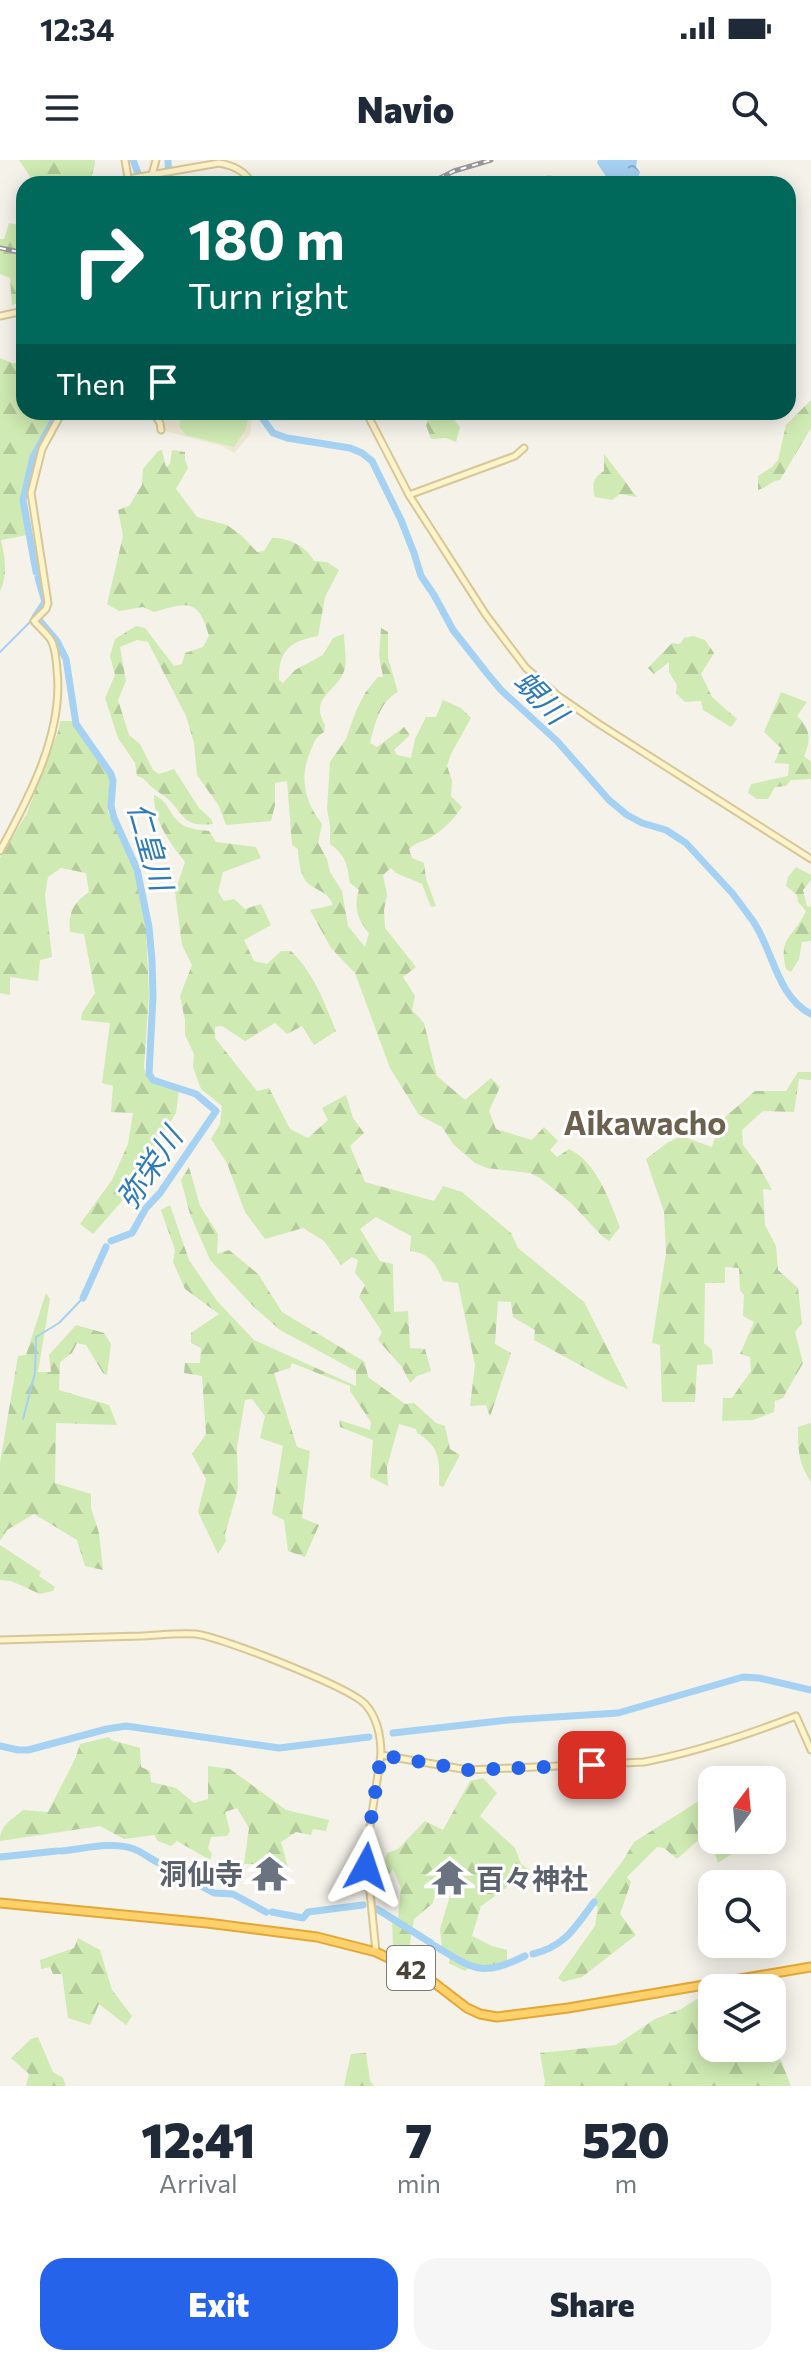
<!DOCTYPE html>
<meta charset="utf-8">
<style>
:root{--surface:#fff;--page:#f6f6f7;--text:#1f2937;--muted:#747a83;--accent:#2563eb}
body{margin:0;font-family:Commissioner,"Noto Sans JP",sans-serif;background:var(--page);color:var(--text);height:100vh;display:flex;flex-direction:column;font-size:30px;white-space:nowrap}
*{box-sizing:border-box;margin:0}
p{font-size:26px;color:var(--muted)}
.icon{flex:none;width:44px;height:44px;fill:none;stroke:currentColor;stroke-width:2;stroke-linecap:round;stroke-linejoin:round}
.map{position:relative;height:1926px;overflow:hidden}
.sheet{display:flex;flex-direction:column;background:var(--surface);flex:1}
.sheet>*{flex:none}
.banner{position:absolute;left:16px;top:16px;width:780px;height:244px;border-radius:24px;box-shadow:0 4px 20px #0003;background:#00695c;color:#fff;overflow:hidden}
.needle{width:52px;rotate:16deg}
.buttons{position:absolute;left:698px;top:1606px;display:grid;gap:16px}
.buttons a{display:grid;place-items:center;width:88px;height:88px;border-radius:16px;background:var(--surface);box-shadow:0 4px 20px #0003;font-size:40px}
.pin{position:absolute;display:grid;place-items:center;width:68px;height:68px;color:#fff;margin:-34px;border-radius:16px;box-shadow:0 4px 12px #0006}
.me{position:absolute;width:88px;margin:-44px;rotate:5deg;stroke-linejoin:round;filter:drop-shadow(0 0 6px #0008)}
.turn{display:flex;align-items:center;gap:28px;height:168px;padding:0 40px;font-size:36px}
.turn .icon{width:104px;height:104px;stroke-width:2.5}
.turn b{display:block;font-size:56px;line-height:68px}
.then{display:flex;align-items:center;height:76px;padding:0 40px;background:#0003;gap:16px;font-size:30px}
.eta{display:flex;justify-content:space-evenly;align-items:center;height:136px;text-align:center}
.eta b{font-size:48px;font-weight:800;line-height:56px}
.primary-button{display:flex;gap:16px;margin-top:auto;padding:16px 40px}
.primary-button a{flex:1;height:92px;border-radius:24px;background:var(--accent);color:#fff;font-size:32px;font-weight:800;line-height:92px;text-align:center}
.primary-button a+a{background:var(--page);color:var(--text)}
.status{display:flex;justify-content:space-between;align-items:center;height:56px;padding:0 40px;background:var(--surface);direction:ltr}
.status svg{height:22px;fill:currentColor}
header{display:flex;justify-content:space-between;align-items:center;height:104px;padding:0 40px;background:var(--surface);font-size:36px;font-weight:800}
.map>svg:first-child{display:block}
.education{fill:#eee7d3}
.forest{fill:url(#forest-firs)}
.green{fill:#cfeab2}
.water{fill:url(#water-ripples)}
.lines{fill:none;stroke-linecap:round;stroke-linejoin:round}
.stream{stroke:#a5d1f2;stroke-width:2}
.river{stroke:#a5d1f2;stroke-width:7}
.secondary-casing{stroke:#d6c799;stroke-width:9}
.highway-casing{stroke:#e2a737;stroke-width:11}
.secondary{stroke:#fff3ca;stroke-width:5}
.highway{stroke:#ffd16b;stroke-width:7}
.rail-casing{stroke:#989898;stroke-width:5}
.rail{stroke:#fff;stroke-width:2;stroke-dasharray:6;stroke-linecap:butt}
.route{stroke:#2563eb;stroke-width:14;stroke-dasharray:0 25.2}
.labels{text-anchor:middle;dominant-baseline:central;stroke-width:6;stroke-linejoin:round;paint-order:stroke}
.shield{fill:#fff;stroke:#807b73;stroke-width:2}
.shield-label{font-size:26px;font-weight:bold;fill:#494337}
.worship-label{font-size:28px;font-weight:bold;fill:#5b616d;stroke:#fff;text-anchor:end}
.water-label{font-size:30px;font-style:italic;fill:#2d7ab9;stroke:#fff}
.quarter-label{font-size:32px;font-weight:bold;fill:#6c614e;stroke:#fff}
</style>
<div class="status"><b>12:34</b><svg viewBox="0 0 49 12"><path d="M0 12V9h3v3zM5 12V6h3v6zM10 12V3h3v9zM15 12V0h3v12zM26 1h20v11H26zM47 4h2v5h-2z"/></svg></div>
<header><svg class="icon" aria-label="menu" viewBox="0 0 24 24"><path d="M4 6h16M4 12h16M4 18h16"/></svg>Navio<svg class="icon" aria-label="search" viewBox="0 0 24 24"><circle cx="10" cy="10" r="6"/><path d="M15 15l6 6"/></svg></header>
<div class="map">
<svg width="811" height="1926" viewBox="0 0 811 1926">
<defs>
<pattern id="forest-firs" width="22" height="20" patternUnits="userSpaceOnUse" patternTransform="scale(2)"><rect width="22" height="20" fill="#cfeab2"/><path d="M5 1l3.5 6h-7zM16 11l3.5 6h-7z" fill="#b3ca9a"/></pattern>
<pattern id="water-ripples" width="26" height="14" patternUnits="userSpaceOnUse" patternTransform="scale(2)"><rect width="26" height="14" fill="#a5d1f2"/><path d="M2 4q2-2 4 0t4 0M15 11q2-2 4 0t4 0" fill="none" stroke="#88abc5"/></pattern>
</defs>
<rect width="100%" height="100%" fill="#f5f2ea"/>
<path class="education" d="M159 252H252L250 275 234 293 222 286 165 271V258Z"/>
<g class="forest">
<path d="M19 0H95V3L90 24H35Z"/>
<path d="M9 63 24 66V142L12 145 10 118 0 114V79H4Z"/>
<path d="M0 198 12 203H24V252H54L30 296 21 339 27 375 1 380C5 396 8 416 0 431Z"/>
<path d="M811 240V268L780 320C772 320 767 328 758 330V316L772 307 778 300 786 265Z"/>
<path d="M430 252H456L455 261 460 267 456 282 446 278 431 279 426 265Z"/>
<path d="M162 290 166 307 170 304 172 290 185 292V300L188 308 176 329 197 357 227 365 242 376 257 392 264 391 272 378C289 378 306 386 314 401L327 402 339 410 325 437 318 476C291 481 278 490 279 520L283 523 295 510 323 495 333 478 344 474C344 484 347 498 345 508 339 532 308 536 325 565L324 572C315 577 314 583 310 592 299 619 305 642 322 664L318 683 327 699 330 712 342 731 348 766 365 787 369 773C358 760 353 747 359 730L350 723C347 704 346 696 330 684V665L327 649 330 602 346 579 356 551 365 533 378 517H383L379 496 381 468 388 472V498L398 532C380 541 375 564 370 583L377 587 404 567 410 575 394 590 397 595 411 598 415 579 426 557H436L443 540 461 548 471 558 451 594 447 606 452 620 451 636 462 647C456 657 443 670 433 676 424 682 417 681 409 689L412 698 424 703 426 719 436 746 431 747 422 724 396 713 391 708 383 715 387 735 384 750 385 768 416 807 403 817 415 836 412 850 424 863 437 916 465 940 491 918 500 927 489 951 496 969 532 980 544 967 558 981 550 990 557 997 569 989C597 1002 609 1040 620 1067L609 1081 602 1076 571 1043 540 1018 530 1013 487 1008 475 1003 454 985 442 967 419 955 390 908 355 813 331 788 310 750 333 745C327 729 313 731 305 720 300 713 298 697 298 689L292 685 287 621 275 623V645L271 661 226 665 219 646 197 615 194 583 186 556 148 482 137 480 120 487 126 521 118 540 129 575 140 584 153 610 159 614 174 609 199 648 211 659 213 664C185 667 186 658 169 640 164 635 159 633 153 628 146 623 146 618 137 616L135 603 118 578 105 538 115 515 110 496 115 479 136 466 145 468 174 506 182 504 185 493 203 487 209 476C199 438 187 442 154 452L143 447 119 451 107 444 123 376 118 350 129 346 142 325 143 309 158 291Z"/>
<path d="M604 294 637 337 620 334 612 340 595 337C592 324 592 319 604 311Z"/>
<path d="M693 476 705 480 714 493 701 514 712 537 737 559 731 567 703 550 701 541 685 542 676 533 677 525 669 512V502L654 514 648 508 672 483 680 484 684 478Z"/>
<path d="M781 532 807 542 797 556C811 569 811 580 804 596L811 602V619L791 620 786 626 775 627 768 639H757L748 633 751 624 788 616 789 604 774 603 781 588 764 572Z"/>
<path d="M60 561H72L110 618 108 652 139 722 146 769 149 834 144 907C146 926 162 926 179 930L176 953 155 985 151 1008 93 1074 80 1064 112 1020 128 984 133 953 111 952 113 926 102 923 110 863 81 860 82 853 95 833 84 774 70 772C68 753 73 743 89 732L86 713 61 708 48 717 45 735 52 797 40 800 38 821 10 817V835L0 833V698L27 653 59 569Z"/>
<path d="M154 635C169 642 167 650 177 660 184 669 199 670 209 671L216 682 256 687 261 698 223 712 218 732 224 741 234 739 245 749 261 744 271 765 244 780 254 801 267 804 281 791H291C314 813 324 842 336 871L314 885 302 866 287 874 275 863 245 881 222 866 215 867V878L257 931 269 928 290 969 308 978 328 960 322 948 346 935 353 958 364 973 350 986 365 1022 434 1041 443 1026 462 1032 511 1073 518 1088 584 1142 628 1229 611 1222 534 1180 535 1170 513 1157 511 1142 498 1141 495 1184 511 1193 490 1257 486 1245 470 1246 475 1205 458 1123 443 1121C435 1103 431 1094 410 1091L411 1076 376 1057 360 1069 380 1101 393 1104 394 1152 408 1151 410 1188 425 1189 431 1211 417 1216 410 1223 402 1207 378 1180 382 1172 359 1137 365 1125 355 1113 358 1100 352 1097 341 1105 324 1081 303 1068 265 1079 245 1052 227 1003 211 979 220 964 222 946 201 929 193 907 194 894 185 875V860L180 836 192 805 182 785 175 732 185 702C169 681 154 662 154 635Z"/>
<path d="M796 707 811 715V720L803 730 807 746 811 747V781L802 782 799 799 791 812 786 809C778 776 793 779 806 751L798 742 797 735 786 726 788 717Z"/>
<path d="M798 912H811V920L799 919 794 952 763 951 742 970 743 985 759 1006 772 1030 763 1029 765 1065 776 1086 778 1110 798 1128 802 1163 795 1172 803 1203 783 1238 775 1241 774 1252 753 1260 722 1261 723 1238H732L751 1211 750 1197 740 1194 754 1162 743 1156 744 1135 740 1130 739 1108 725 1107V1123H705L704 1183 712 1190 713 1204 697 1205 695 1242H662L660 1185 652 1183 666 1093 664 1052 646 999 667 983 681 976 712 987 717 970 716 965 755 931H786Z"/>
<path d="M189 1007 200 1046 218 1074 217 1094 229 1090 258 1114 282 1152 365 1202 368 1217 405 1244 414 1243 436 1263 445 1266 450 1289 460 1295 443 1327 439 1325C440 1301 440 1286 417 1273L416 1269 399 1264 387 1307 388 1326 370 1317 373 1280 340 1267 339 1260 370 1270 371 1262 350 1231V1226L292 1203 290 1208 274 1213 297 1287 310 1291 302 1358 319 1365 305 1397 288 1391 284 1360 272 1354 283 1286 260 1278 265 1256 252 1239 245 1240 237 1287 238 1329 225 1374 226 1381 218 1394 198 1352 206 1319 192 1294 206 1274 202 1216 184 1213 185 1203H200L201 1188 191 1183V1173L219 1154 185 1129 173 1102 175 1090 161 1050 170 1045 189 1100 217 1141 254 1180 356 1226V1211L280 1170 253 1146 210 1100 190 1054 181 1020Z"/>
<path d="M46 1133 50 1139 38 1212H51L49 1195 76 1165 104 1173 111 1184 107 1215 103 1213 86 1185 77 1183 72 1193 60 1202 59 1230 109 1245 117 1265 56 1263 55 1323 91 1334V1348L99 1373 103 1410 85 1406 77 1380 34 1354 7 1370 0 1381V1303L18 1196 26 1195Z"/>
<path d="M811 1263V1322C798 1303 798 1289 798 1267Z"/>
<path d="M0 1385 41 1412 39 1416 55 1427 53 1431 40 1434 11 1421 0 1420Z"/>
<path d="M109 1577 111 1580 140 1588 141 1607 150 1611 151 1622 176 1628 194 1643 208 1639V1606L230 1609 286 1650 329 1660 326 1671 313 1669 311 1675 296 1672 281 1682 288 1707 272 1704H244L249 1668 237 1648 225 1652 230 1671 227 1676 211 1677 208 1688 212 1694 210 1700 177 1681 171 1686 158 1681 154 1675 124 1679 100 1666 0 1681C0 1664 12 1660 23 1650L48 1652 75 1599 80 1584Z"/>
<path d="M483 1618 497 1633 480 1656 515 1688 521 1704 537 1715 509 1722 506 1728 481 1746 472 1776 492 1786 507 1790V1800L492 1807 473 1804 465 1811 449 1803 450 1793 442 1788 440 1769 451 1732 460 1731 462 1725 456 1711 446 1709 432 1744 414 1759 408 1795 393 1788 392 1756 398 1758 401 1728 393 1709 386 1718 371 1720 370 1711 382 1709 387 1693 398 1689 425 1661 443 1670 470 1621Z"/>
<path d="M712 1637V1680H753L718 1703 711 1680 696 1682 677 1699 664 1688 657 1687 627 1717 631 1722 620 1754 636 1775 582 1817 563 1822 558 1818 595 1766 598 1747 590 1743 622 1702 634 1682 702 1639Z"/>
<path d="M78 1778 100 1790 112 1830 132 1856 126 1865 99 1844 90 1865 68 1858 62 1814H53L50 1807 41 1809 40 1800 74 1788Z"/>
<path d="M710 1831 712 1833V1888H772V1884L776 1888 791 1926H544L545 1922 540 1893 616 1885 655 1859 681 1849Z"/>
<path d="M38 1877 53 1912 63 1918 66 1926H26L29 1914 11 1898 31 1879Z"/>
<path d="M366 1893 370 1921 374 1926H344L351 1894Z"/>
</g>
<path class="green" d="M182 252C202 252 231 247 248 259L246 269 234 287 186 275 179 267Z"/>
<path class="water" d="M598 0H637L636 7 640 12 638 18 640 24H611L597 3Z"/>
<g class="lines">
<g class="stream">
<path d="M0 492 33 459"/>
<path d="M23 1259 35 1213 36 1177 59 1163 83 1138"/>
</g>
<g class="river">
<path d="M133 0 142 24"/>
<path d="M168 0 169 24"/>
<path d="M262 252 263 259 273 273 287 278 350 288 362 293 372 301 401 360 414 393 421 416 434 435 453 470 486 512 501 530 557 581 609 640 627 655 642 663 666 670 686 683 733 734 753 761C773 790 777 837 811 854"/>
<path d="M36 412 23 340 33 297 58 252"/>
<path d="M35 457 45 442 38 418"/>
<path d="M40 461 57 481 66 499 76 564 111 614 113 621 111 646 114 658 137 709 149 767 152 800 153 836 149 914 153 920 196 934 216 951 160 1033 146 1048 132 1073 111 1081"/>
<path d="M83 1138 106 1087"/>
<path d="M393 1573 508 1560 618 1553 743 1517 759 1518 811 1530"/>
<path d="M0 1586 18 1590H28L107 1569 126 1566 279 1588 369 1577"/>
<path d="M61 1691C83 1689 112 1681 134 1689 142 1692 149 1698 157 1702"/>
<path d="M0 1697 57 1691"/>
<path d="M161 1704 214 1733 233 1734 266 1752"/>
<path d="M377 1749 431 1783"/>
<path d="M272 1752 303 1758 308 1752 363 1745"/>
<path d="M435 1786C475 1810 481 1817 525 1796"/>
<path d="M533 1794C566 1786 575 1767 594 1742"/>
</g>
<defs>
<g id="secondary">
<path d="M125 0 129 24"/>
<path d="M152 15 156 0"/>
<path d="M128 19 219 3C235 6 244 11 253 24"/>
<path d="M526 24 549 20 564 22"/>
<path d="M0 156 24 151"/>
<path d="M153 252 160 263 161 270"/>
<path d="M366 252 409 335 486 455 526 508 557 535 599 564 811 699"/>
<path d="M409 335 515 296 524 288"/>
<path d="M0 691C29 638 64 572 57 510 56 500 56 489 51 480 46 473 39 467 34 461L46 449 48 443 31 333 42 289 62 252"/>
<path d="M0 1480C47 1479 94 1477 141 1476 159 1475 178 1473 196 1474 221 1477 349 1527 365 1544 378 1558 381 1577 381 1595L366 1692 376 1792"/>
<path d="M381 1595 468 1610 644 1602C696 1592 747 1575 796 1556L811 1590"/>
</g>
<path id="highway" d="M0 1743 207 1763 317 1777 376 1792 424 1815 467 1848 480 1854 497 1857 568 1848 811 1807"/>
</defs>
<use href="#secondary" class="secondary-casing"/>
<use href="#highway" class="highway-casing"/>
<use href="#secondary" class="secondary"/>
<use href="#highway" class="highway"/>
<defs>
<g id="rail">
<path d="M428 24 454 11 491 0"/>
<path d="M0 88 24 93"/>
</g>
</defs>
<use href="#rail" class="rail-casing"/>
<use href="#rail" class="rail"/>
</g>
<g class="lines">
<path class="route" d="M366 1707V1692L381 1595 468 1610 592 1605"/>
</g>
<defs>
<symbol id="temple-bare" viewBox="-9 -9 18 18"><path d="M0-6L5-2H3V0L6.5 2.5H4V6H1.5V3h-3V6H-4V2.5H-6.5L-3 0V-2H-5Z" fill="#6b7280" stroke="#fff" stroke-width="2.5" paint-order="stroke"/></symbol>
</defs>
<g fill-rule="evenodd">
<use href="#temple-bare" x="244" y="1688" width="51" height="51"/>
<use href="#temple-bare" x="424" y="1692" width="51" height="51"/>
</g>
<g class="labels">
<rect class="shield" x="387" y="1786" width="48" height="44" rx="6"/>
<g class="shield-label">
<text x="411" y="1808">42</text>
</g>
<g class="worship-label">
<text x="243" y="1713">洞仙寺</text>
<text x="476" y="1718" text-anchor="start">百々神社</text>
</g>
<g class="water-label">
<text transform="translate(542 536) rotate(46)">蜆川</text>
<text transform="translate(152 686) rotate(74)">仁皇川</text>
<text transform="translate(148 1007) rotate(-56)">弥栄川</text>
</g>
<g class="quarter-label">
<text x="645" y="962">Aikawacho</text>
</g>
</g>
</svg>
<div class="buttons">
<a><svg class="needle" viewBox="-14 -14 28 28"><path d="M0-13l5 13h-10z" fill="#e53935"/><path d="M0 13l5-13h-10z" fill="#747a83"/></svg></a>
<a><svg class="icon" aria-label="search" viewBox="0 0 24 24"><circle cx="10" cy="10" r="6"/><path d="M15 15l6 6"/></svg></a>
<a><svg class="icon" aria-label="layers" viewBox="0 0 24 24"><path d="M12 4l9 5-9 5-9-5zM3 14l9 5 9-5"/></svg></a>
</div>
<div class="pin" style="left:592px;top:1605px;background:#d93025"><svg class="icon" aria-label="arrive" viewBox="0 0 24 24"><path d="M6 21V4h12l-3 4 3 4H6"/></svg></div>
<svg class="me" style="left:366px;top:1707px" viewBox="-20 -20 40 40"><path d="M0-17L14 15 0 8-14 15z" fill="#2563eb" stroke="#fff" stroke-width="4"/></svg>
<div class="banner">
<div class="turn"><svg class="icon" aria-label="right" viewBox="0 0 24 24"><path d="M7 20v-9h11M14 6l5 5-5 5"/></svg><div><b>180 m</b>Turn right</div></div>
<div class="then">Then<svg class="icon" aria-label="arrive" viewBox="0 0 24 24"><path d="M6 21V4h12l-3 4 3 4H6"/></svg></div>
</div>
</div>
<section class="sheet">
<div class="eta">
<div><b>12:41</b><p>Arrival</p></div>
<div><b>7</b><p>min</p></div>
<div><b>520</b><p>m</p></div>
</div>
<div class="primary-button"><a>Exit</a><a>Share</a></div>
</section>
